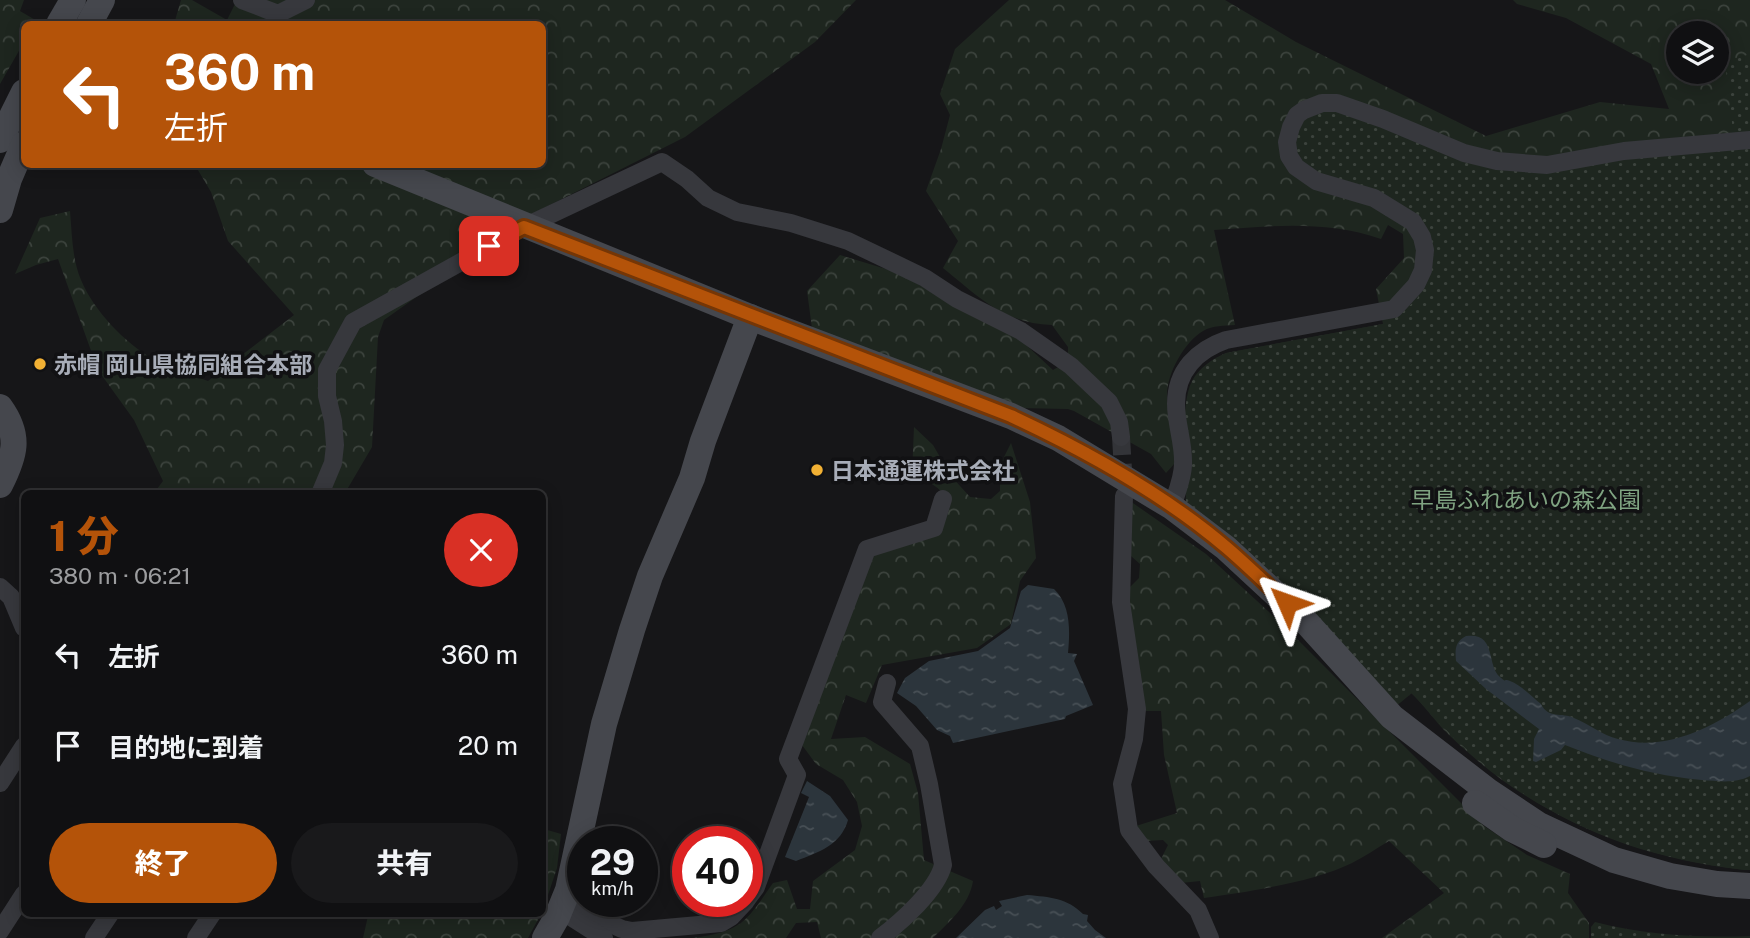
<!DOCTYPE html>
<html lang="ja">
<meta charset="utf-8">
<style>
:root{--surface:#101012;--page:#19191b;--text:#f1f3f6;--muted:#9c9d9f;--line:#303032;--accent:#b45309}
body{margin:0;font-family:"Public Sans","Noto Sans JP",sans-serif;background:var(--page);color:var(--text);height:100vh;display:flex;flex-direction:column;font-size:26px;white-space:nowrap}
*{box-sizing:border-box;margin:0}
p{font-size:23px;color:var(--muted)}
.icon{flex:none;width:38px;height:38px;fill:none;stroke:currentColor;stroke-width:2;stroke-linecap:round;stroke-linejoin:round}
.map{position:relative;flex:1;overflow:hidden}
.panel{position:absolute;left:21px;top:490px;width:525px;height:427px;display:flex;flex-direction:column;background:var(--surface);border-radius:10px;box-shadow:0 4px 18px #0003,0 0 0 2px var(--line)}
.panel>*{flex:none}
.banner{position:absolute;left:21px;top:21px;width:525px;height:147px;border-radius:10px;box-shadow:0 4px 18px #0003,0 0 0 2px var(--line);background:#b45309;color:#fff;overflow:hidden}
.controls{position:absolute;left:1666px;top:21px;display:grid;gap:14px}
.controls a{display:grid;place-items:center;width:63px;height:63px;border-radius:50%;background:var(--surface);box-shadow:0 4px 18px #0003,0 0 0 2px var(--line);font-size:35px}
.speed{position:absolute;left:567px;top:826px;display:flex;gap:14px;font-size:35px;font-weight:700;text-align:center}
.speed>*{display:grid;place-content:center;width:91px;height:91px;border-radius:50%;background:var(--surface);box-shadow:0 4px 18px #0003,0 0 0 2px var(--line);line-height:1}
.speed small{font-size:18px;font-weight:400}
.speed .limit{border:10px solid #d22;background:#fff;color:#111}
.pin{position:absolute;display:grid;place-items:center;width:60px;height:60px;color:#fff;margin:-30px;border-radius:14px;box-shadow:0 4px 10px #0006}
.me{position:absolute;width:77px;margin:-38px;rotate:313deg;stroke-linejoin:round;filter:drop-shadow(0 0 5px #0008)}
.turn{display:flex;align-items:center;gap:24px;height:147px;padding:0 28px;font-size:32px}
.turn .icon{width:91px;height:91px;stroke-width:2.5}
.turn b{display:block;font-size:49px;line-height:60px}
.round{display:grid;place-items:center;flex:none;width:74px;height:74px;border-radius:37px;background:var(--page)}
.overview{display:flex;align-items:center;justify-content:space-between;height:119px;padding:0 28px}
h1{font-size:42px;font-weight:800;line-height:52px;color:var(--accent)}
.button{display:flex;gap:14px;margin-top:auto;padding:14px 28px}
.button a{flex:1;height:80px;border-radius:42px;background:var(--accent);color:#fff;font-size:28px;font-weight:800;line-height:80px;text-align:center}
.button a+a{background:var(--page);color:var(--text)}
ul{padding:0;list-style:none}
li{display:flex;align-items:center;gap:21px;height:91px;padding:0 28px}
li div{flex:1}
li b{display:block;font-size:26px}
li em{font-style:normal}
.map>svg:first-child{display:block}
.forest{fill:url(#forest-crowns);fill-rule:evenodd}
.park{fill:url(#park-dots)}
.water{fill:url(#water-ripples)}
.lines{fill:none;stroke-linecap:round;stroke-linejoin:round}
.street-tunnel{stroke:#333438;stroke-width:18;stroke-dasharray:18 9;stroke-linecap:butt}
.street{stroke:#37383d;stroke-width:18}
.secondary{stroke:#45474d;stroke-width:26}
.route-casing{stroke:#753606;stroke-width:18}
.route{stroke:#b45309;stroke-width:12}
.poi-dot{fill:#f2b134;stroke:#111113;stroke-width:2.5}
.labels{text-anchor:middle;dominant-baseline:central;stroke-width:7;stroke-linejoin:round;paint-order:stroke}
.poi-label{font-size:23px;font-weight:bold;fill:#a8adb8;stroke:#111113;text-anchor:start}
.park-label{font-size:23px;fill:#7fa381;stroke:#111113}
</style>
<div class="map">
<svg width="1750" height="938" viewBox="0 0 1750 938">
<defs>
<pattern id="forest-crowns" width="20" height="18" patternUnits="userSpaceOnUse" patternTransform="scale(1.75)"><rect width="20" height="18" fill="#1e261f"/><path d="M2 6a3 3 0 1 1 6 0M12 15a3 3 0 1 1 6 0" fill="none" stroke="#3c433d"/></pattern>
<pattern id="park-dots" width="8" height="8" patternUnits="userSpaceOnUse" patternTransform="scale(1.75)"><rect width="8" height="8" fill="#1e261f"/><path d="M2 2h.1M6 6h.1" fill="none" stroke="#3c433d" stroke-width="1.8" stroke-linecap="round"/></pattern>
<pattern id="water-ripples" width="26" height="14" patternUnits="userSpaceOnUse" patternTransform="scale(1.75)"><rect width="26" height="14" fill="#2c353c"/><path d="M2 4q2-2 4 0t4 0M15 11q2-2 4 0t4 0" fill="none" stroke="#485056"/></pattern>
</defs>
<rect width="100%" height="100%" fill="#161618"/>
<g class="forest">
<path d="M0 0H24L20 11 37 21 35 24H24V42L0 84Z"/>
<path d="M181 0H192L227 20 237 0H856L815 42 685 137 536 212 384 320 378 337 372 447 345 493H154L163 481 134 420 98 370 58 259 36 265 15 274 40 218 70 211C72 234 72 259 81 280 94 311 125 343 153 359 170 368 190 374 208 381L294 315 228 241 211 192 195 165 542 164V24H174Z"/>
<path d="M1009 0H1225L1296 42 1486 136 1600 102 1669 109 1651 64 1566 18 1517 4 1513 0H1750V866L1745 870C1648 859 1554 825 1478 761 1466 751 1454 740 1443 729 1432 717 1423 704 1411 693L1186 407C1189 381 1202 364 1226 353L1383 324 1376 289 1404 258 1403 234 1388 225 1381 239C1326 220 1271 226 1214 230L1235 325C1224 326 1213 325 1203 331 1184 342 1166 375 1167 397 1169 419 1176 441 1175 463L1166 473 1151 454 1074 411 1068 409 1019 408 812 328 807 291 840 255 899 273 972 316 1012 332 1053 370 1068 361V347L1052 325C1003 323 979 297 943 268L958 241 926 191 941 149 950 115 940 94 955 49ZM1678 33H1717V72H1678Z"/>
<path d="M914 427 933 445 951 476 970 497 991 499 1000 491V465L1011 443 1030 502 1036 558 1020 581 1011 624 977 648 882 665 866 703 846 695 831 739 865 737 910 764 918 793 924 860 973 881C969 905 950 921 933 938H821L817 922 796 923 786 938H692C742 931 745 923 773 883L787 880 797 909H810L813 881 855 850 862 826 857 802 843 780 816 764 802 745 868 554 939 533 950 507C942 486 932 484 912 474Z"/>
<path d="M1130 501 1206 554 1282 624 1484 826 1527 855 1570 874 1568 893 1589 923V938H1382L1444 893 1389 841C1377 848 1364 857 1352 863 1314 882 1247 892 1204 898L1200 881 1181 883 1160 861 1168 845 1163 840 1146 841 1136 826 1177 813 1164 755 1161 711H1142L1127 590 1139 578 1140 564 1131 556Z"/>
<path d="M544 829 561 834 557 868 543 910Z"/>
<path d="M507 914H541L528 938H363L368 916 406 919 506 916Z"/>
</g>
<g class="park">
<path d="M1750 54V870H1745C1605 854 1504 800 1412 693L1395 707 1186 503C1186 474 1179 406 1192 381 1199 368 1212 359 1226 353L1383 324 1398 316 1417 299 1426 281 1428 239 1304 167C1289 144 1294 139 1306 116L1333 109 1463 158 1627 157 1735 148 1725 62Z"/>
<path d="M1595 922C1645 935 1698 938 1750 936V938H1591V927Z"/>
</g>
<g class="water">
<path d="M1028 585 1054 589C1071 605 1070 631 1068 653L1077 654 1074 661 1093 705 1066 716 1065 719 953 743 950 736 937 730 916 706 897 693 905 678 929 661 978 651 1010 628 1021 591Z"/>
<path d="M1466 636C1497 632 1486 665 1500 677 1508 684 1502 678 1510 681 1521 685 1532 697 1541 704 1548 719 1562 712 1574 718 1589 724 1602 735 1618 739 1665 752 1712 728 1750 701V776C1734 784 1719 781 1702 780 1649 775 1614 764 1565 745L1561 750 1536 762 1533 761 1534 739 1539 729 1486 689 1456 661C1455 649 1455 642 1466 636Z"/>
<path d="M807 781 830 796 848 820C841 845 819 852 796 861L785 857 809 797 801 793Z"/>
<path d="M1027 895C1050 897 1067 898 1083 914L1088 915 1087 921 1095 930 1106 938H956L985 910 994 906 996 910 1002 906 999 901Z"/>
</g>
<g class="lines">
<path class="street-tunnel" d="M1121 437 1124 486"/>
<g class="street">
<path d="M242 0 278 14 306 0"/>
<path d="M320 494 333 463 335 445 333 421 327 396V370L353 322 524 227 662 162 687 179 708 198 737 212 791 223 848 241 925 278 957 299 1021 331 1071 366 1109 402 1119 422 1121 437"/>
<path d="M1124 496 1121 602 1137 709 1134 739 1122 784 1129 830 1156 866 1198 910 1210 938"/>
<path d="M1172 507C1176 494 1183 478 1183 464 1184 444 1176 424 1176 404 1176 371 1197 350 1226 340L1394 309 1416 285 1423 270 1425 250 1422 237 1413 222 1374 198 1316 181 1296 167 1289 156 1287 142 1291 127 1297 115 1304 110 1322 103H1337L1383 119 1464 153 1497 161 1547 165 1624 151 1750 140"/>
<path d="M0 587 11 597 24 628"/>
<path d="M0 783 24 746"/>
<path d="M747 899 756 887 797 775 788 759 867 549 934 528 943 499"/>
<path d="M563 903 622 929 632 931 721 923 731 917 746 901"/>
<path d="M563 912 604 938"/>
<path d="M0 931 24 894"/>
<path d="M94 938 110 914"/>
<path d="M196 938 212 914"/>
<path d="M880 938C901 922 937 890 943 865L929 784 920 746 882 702 887 683"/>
</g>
<g class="secondary">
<path d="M59 24 73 0"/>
<path d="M89 24 102 0"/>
<path d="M0 140 24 92"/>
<path d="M375 164 750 317 1011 416 1058 438 1172 507 1226 548 1307 623 1392 717 1488 791 1539 825 1614 860 1670 876 1717 884 1750 886"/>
<path d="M0 210 9 179 24 144"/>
<path d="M0 407C21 436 15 455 0 485"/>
<path d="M1475 803 1512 829 1544 845"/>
<path d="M545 938 557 917 568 890 604 724 632 630 650 576 692 478 703 441 750 317"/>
</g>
</g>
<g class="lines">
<defs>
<path id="route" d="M489 246 524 227 1011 416C1084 450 1166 496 1227 548 1248 566 1267 585 1287 603"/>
</defs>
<use href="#route" class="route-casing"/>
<use href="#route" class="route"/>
</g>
<g class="poi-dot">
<circle cx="40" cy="364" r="7"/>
<circle cx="817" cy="470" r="7"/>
</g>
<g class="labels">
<g class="poi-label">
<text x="54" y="364">赤帽 岡山県協同組合本部</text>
<text x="831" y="470">日本通運株式会社</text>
</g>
<g class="park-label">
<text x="1526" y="499">早島ふれあいの森公園</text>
</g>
</g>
</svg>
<div class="controls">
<a><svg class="icon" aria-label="layers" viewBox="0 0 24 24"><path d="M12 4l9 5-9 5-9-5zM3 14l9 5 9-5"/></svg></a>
</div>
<div class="speed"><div>29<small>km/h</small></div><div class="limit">40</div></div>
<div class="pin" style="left:489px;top:246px;background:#d93025"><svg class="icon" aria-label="arrive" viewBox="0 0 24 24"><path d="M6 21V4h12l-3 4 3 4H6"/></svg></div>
<svg class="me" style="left:1287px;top:603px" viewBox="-20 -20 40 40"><path d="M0-17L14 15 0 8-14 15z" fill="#b45309" stroke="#fff" stroke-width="4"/></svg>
<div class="banner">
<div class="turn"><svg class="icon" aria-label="left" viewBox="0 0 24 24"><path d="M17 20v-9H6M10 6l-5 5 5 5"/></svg><div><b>360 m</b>左折</div></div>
</div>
<section class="panel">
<div class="overview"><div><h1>1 分</h1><p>380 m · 06:21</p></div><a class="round" style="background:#d93025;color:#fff"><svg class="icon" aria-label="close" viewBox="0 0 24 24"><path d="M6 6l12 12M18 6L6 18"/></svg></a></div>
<ul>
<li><svg class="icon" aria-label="left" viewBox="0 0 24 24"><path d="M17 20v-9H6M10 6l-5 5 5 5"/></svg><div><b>左折</b></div><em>360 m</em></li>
<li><svg class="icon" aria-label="arrive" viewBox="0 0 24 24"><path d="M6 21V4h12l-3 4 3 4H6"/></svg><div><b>目的地に到着</b></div><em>20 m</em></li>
</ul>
<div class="button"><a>終了</a><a>共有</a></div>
</section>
</div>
